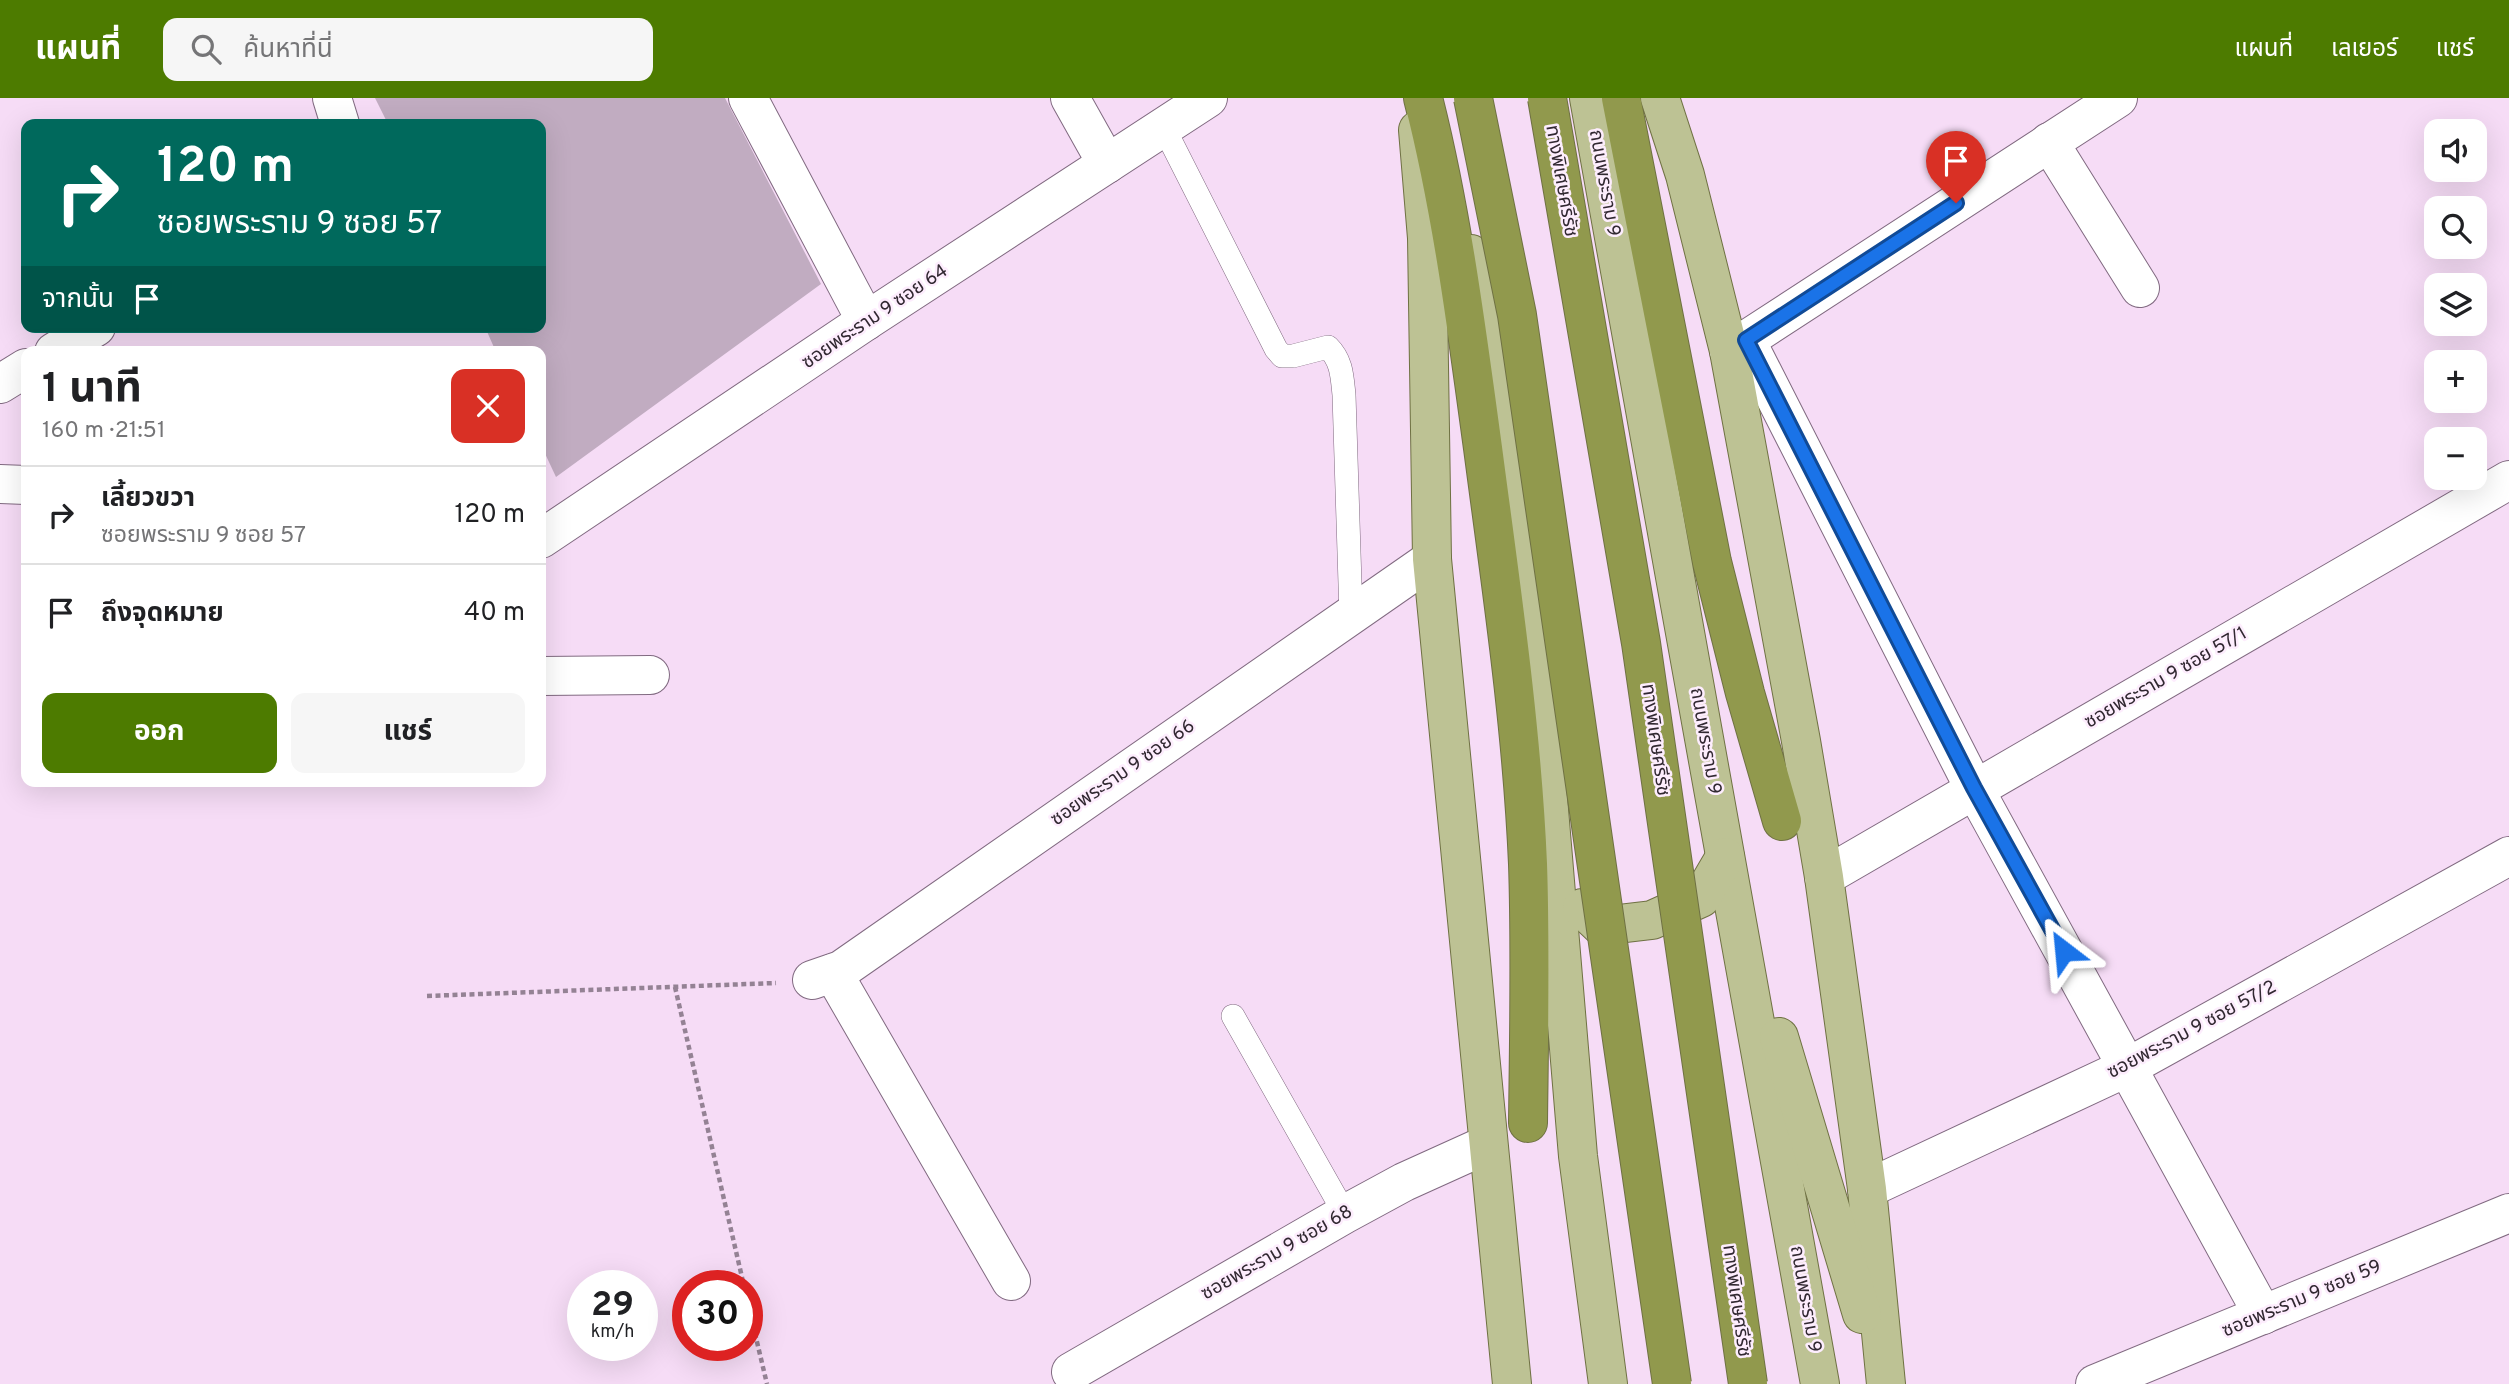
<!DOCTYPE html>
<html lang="th">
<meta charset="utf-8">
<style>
:root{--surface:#fff;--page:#f6f6f6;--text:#202124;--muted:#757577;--line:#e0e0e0;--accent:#4d7b00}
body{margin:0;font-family:Overpass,"Noto Sans Thai",sans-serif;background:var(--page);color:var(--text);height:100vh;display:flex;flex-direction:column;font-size:26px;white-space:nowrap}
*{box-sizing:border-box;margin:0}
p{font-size:23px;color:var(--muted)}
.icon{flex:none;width:38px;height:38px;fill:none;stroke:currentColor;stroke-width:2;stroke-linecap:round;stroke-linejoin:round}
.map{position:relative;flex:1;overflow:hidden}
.panel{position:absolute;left:21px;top:248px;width:525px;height:441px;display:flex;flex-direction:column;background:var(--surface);border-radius:14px;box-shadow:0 7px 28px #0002}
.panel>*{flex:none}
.guide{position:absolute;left:21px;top:21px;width:525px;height:214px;border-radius:14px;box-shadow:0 7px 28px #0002;background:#00695c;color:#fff;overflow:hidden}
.tools{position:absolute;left:2424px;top:21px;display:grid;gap:14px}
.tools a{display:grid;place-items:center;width:63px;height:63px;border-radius:14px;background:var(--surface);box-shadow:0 7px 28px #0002;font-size:35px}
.speed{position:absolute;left:567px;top:1172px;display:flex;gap:14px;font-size:35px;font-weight:700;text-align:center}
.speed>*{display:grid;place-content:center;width:91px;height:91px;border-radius:50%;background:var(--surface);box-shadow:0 7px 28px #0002;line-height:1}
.speed small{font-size:18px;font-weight:400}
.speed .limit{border:10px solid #d22;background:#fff;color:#111}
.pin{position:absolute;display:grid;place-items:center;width:60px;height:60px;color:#fff;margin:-72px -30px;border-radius:50% 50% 50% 0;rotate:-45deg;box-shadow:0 0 7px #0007}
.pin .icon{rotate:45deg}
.me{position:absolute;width:77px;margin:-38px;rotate:331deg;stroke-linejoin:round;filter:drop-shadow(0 0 5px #0008)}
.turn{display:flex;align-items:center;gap:24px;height:147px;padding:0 21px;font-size:32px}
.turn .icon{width:91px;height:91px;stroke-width:2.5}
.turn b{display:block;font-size:49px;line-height:60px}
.then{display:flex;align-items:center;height:66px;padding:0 21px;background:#0003;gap:14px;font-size:26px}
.round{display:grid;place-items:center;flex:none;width:74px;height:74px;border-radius:14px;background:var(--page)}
.head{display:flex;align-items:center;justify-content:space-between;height:119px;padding:0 21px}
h1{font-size:42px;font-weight:700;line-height:52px}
.cta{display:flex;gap:14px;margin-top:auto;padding:14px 21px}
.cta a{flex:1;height:80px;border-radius:14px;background:var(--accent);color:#fff;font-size:28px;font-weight:700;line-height:80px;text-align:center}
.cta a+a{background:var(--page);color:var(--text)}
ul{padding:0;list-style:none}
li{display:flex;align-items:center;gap:21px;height:98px;padding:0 21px;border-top:2px solid var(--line)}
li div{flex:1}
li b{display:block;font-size:26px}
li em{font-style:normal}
header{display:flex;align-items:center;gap:42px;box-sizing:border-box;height:98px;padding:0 35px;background:var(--accent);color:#fff}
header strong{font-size:33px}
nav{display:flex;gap:38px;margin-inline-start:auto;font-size:24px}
.search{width:490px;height:63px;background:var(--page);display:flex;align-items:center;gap:18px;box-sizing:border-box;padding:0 24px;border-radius:14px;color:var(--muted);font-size:26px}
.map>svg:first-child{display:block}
.green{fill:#c1acc1}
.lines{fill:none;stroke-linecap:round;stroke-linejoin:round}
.lane-casing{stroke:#816a81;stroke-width:24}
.street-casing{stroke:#816a81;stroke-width:40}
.primary-casing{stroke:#6f7143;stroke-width:40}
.highway-casing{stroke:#6f7143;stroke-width:40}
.path{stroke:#948294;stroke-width:4.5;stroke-dasharray:5 3.5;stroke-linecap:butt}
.lane{stroke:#fff;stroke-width:23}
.street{stroke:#fff;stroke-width:38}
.primary{stroke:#bdc294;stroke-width:38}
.highway{stroke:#91994d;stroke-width:38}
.highway-bridge-casing{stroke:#6f7143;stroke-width:40;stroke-linecap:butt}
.highway-bridge{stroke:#91994d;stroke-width:38}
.route-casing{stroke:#114b97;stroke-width:18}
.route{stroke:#1a73e8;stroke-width:12}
.labels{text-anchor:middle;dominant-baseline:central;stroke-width:5;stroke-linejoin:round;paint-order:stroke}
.street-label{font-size:19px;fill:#312831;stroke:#fdedfd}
</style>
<header>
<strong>แผนที่</strong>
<div class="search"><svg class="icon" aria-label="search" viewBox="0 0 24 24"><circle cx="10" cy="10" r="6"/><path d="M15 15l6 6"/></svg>ค้นหาที่นี่</div>
<nav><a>แผนที่</a><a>เลเยอร์</a><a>แชร์</a></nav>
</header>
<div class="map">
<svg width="2509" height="1286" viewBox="0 0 2509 1286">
<rect width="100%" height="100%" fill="#f6dcf6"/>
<path class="green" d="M375 0H725L821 186 556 379 541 347V254H496L485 229H541V26H388Z"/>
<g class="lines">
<defs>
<g id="lane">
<path d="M1163 28 1276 251 1282 258H1293L1328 249C1342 263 1342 278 1344 297L1351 517"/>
<path d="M1233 918 1345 1116"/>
</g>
<g id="street">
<path d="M332 0 340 26"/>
<path d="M748 0 866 223"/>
<path d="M1070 0 1107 66"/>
<path d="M2049 44 2140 190"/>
<path d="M1746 242 1974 690 2263 1217"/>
<path d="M1729 253 2118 0"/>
<path d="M54 254 96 229"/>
<path d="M0 286 26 270"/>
<path d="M0 386 26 387"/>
<path d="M541 441 866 223 1208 0"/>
<path d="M541 578 650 577"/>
<path d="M1824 779 2509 382"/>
<path d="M833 875 1011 1183"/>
<path d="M812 882 841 872 1432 461"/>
<path d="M1867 1091 2128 969 2509 758"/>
<path d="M1071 1274 1345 1116 1404 1084 1488 1046"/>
<path d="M2095 1286 2509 1115"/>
</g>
<g id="primary">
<path d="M1589 0 1820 1286"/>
<path d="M1660 0 1685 77 1729 253 1801 643 1824 779 1867 1091 1886 1286"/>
<path d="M1418 32 1427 140 1432 461 1512 1286"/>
<path d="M1471 156 1487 227 1542 628 1578 1058 1608 1286"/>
<path d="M1582 810 1601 828 1652 822 1701 800 1725 759"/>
<path d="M1779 939 1862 1216"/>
</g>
<g id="highway">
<path d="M1423 0C1452 114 1467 233 1483 350 1501 487 1522 627 1528 766 1531 852 1529 939 1528 1025"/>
<path d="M1621 0 1712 464 1745 595 1782 723"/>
</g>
</defs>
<use href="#lane" class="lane-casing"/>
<use href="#street" class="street-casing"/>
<use href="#primary" class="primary-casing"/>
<use href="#highway" class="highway-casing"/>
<g class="path">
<path d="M675 889 744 1188"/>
<path d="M427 898 776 885"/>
<path d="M747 1202 767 1286"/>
</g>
<use href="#lane" class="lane"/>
<use href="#street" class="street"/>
<use href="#primary" class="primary"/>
<use href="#highway" class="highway"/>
<defs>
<g id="highway-bridge">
<path d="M1473 0 1517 217 1672 1286"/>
<path d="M1547 0 1641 545 1748 1286"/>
</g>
</defs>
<use href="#highway-bridge" class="highway-bridge-casing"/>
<use href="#highway-bridge" class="highway-bridge"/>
</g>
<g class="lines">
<defs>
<path id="route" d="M1956 105 1746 242 1974 690 2064 853"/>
</defs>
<use href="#route" class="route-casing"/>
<use href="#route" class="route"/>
</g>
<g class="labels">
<g class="street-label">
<text transform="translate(1561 83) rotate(80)">ทางพิเศษศรีรัช</text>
<text transform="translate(1604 85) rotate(80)">ถนนพระราม 9</text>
<text transform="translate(875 219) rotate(-34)">ซอยพระราม 9 ซอย 64</text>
<text transform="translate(2166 580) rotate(-30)">ซอยพระราม 9 ซอย 57/1</text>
<text transform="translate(1655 642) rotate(82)">ทางพิเศษศรีรัช</text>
<text transform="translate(1705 643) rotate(80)">ถนนพระราม 9</text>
<text transform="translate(1123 675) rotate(-35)">ซอยพระราม 9 ซอย 66</text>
<text transform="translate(2192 932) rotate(-28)">ซอยพระราม 9 ซอย 57/2</text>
<text transform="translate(1277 1155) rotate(-30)">ซอยพระราม 9 ซอย 68</text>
<text transform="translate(1805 1201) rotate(80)">ถนนพระราม 9</text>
<text transform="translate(2302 1201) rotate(-23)">ซอยพระราม 9 ซอย 59</text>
<text transform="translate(1736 1203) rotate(82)">ทางพิเศษศรีรัช</text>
</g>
</g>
</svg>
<div class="tools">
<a><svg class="icon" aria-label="sound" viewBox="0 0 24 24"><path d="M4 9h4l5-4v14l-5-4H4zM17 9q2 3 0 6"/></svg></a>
<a><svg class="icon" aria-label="search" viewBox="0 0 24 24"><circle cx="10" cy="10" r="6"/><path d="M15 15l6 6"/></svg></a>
<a><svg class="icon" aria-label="layers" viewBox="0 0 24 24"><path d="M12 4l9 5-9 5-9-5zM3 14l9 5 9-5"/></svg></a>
<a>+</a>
<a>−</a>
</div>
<div class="speed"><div>29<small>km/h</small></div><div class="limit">30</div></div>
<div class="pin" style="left:1956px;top:105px;background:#d93025"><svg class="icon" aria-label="arrive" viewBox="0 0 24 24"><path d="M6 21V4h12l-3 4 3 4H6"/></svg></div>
<svg class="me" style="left:2064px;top:853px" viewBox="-20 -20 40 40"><path d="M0-17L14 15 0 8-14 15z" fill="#1a73e8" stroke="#fff" stroke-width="4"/></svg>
<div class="guide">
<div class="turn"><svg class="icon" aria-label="right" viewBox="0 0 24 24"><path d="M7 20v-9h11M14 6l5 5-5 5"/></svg><div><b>120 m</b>ซอยพระราม 9 ซอย 57</div></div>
<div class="then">จากนั้น<svg class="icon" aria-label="arrive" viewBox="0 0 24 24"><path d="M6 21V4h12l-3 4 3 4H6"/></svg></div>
</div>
<section class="panel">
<div class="head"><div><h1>1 นาที</h1><p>160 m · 21:51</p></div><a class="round" style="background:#d93025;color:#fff"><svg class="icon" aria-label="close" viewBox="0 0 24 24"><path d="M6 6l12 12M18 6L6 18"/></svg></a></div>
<ul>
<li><svg class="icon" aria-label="right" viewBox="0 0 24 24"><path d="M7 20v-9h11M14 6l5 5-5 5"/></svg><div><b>เลี้ยวขวา</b><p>ซอยพระราม 9 ซอย 57</p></div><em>120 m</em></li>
<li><svg class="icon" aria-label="arrive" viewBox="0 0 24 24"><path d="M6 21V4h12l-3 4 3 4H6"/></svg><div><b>ถึงจุดหมาย</b></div><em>40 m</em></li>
</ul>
<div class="cta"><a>ออก</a><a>แชร์</a></div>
</section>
</div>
